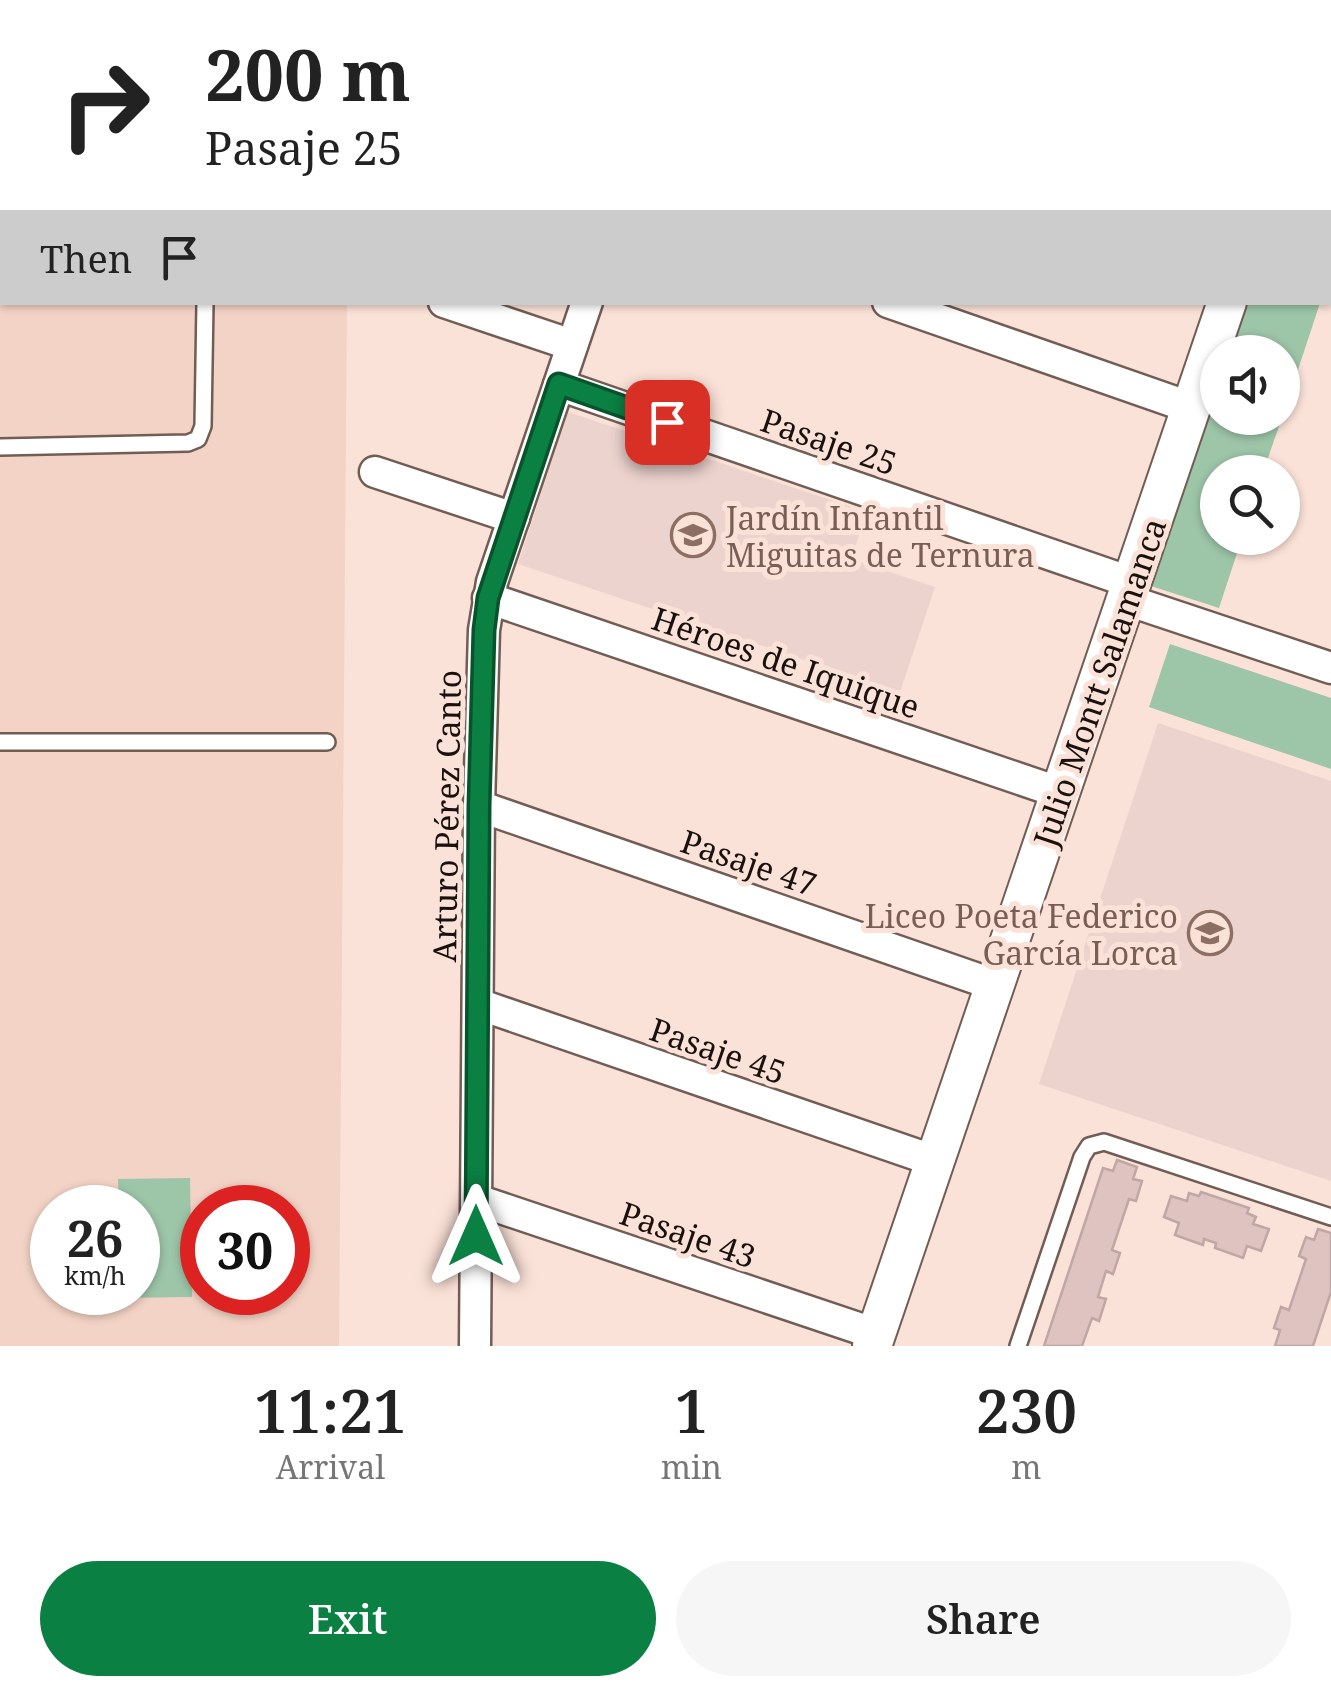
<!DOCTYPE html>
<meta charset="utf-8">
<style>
:root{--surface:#fff;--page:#f6f6f6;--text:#222;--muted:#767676;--accent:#0b8043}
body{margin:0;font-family:"Noto Serif",serif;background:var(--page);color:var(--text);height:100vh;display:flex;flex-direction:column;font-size:38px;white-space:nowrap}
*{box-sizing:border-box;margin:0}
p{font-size:32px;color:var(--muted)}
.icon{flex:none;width:55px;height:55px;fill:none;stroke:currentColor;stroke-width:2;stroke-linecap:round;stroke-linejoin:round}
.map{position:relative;height:1346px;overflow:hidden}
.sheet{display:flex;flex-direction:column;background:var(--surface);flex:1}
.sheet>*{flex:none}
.guide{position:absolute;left:0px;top:0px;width:1332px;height:305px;box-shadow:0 2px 8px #0004;background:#fff;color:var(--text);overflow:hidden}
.controls{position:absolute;left:1200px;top:335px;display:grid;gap:20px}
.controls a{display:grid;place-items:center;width:100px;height:100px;border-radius:50%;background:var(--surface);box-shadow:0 2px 8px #0004;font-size:50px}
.speed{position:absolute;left:30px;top:1185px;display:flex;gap:20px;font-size:50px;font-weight:700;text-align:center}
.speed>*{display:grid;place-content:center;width:130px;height:130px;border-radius:50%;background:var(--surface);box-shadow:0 2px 8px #0004;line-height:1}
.speed small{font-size:25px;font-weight:400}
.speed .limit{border:15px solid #d22;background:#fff;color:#111}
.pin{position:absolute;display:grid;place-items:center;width:85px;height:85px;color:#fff;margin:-42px;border-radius:20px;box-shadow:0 5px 15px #0006}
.me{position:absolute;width:110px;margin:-55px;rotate:0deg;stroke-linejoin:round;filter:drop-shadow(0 0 8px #0008)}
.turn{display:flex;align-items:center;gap:35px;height:210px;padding:0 40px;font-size:45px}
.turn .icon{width:130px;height:130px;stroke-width:2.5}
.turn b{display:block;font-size:70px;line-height:85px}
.then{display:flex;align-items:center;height:95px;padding:0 40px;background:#0003;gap:20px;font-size:38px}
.eta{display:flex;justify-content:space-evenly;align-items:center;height:170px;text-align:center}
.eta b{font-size:60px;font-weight:600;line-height:70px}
.button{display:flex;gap:20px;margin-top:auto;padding:20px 40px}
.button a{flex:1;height:115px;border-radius:60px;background:var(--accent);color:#fff;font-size:40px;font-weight:600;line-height:115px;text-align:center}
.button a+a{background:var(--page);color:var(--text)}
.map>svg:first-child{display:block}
.built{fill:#f3d3c5;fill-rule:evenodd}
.education{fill:#edd3ce}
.green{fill:#9dc5a8}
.building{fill:#dec3c1;stroke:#c0a6a5;stroke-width:2.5}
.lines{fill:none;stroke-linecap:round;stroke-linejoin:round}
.service-casing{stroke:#725d54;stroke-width:20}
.minor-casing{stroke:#725d54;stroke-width:35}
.tertiary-casing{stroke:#725d54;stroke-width:42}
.service{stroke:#fff;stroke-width:15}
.minor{stroke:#fff;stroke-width:30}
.tertiary{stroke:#fff;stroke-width:38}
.route-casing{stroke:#07532c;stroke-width:25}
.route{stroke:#0b8043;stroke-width:18}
.labels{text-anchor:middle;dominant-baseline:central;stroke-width:10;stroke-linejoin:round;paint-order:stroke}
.street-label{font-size:32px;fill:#19110e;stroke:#fbe2d8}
.education-label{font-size:32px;fill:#785e54;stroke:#fbe2d8;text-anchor:start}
</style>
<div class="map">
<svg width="1331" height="1346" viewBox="0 0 1331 1346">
<rect width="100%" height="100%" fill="#fbe2d8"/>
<path class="built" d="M0 0H351L2 2V302L347 303 339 1346H0ZM52 1208H138V1292H52ZM202 1208H288V1292H202Z"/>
<g class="education">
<path d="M568 412 867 512 851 559 935 587 900 692 518 564Z"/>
<path d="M1158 723 1331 781V1181L1039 1084Z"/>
</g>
<g class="green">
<path d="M1245 303H1320L1283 415 1282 352H1228Z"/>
<path d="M1217 385 1218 418H1282L1263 472H1218V538H1242L1219 608 1151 586Z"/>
<path d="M1170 644 1331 698V769L1149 707Z"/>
<path d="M190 1178 192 1297 120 1298V1293L138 1292V1208L119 1207 118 1179Z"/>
</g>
<g class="building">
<path d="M1117 1160 1137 1167 1133 1179 1142 1181 1136 1201 1129 1199 1112 1250 1120 1253 1113 1274 1106 1271 1098 1297 1106 1299 1099 1321 1092 1318 1082 1346H1044L1103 1168 1113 1171Z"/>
<path d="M1201 1192 1249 1208 1247 1213 1256 1217 1253 1224 1269 1229 1261 1251 1247 1246 1243 1258 1215 1248 1216 1243 1204 1239 1203 1245 1175 1235 1179 1223 1164 1217 1171 1196 1187 1201 1189 1193 1199 1196Z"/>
<path d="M1318 1229 1331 1233V1292L1313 1346H1275L1280 1330 1274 1328 1281 1307 1289 1310 1306 1259 1299 1256 1306 1237 1314 1240Z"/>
</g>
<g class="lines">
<defs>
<g id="service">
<path d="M0 249H2"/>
<path d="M0 447 188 443 198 439 203 426 205 302"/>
<path d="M0 742H327"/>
<path d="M1018 1346 1082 1157 1089 1146 1104 1142 1331 1217"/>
</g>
<g id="minor">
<path d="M1167 0 1174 2"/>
<path d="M688 2 689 0"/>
<path d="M1330 208H1331"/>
<path d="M444 302 572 345"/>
<path d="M888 302 1192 408"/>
<path d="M559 385 1133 583"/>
<path d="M375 472 514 518"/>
<path d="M488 598 1061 793"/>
<path d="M1127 600 1331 668"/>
<path d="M479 806 995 985"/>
<path d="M478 1004 935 1161"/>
<path d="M477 1200 876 1334"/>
<path d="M475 1346 479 806 484 630 492 582 587 302"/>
</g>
<g id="tertiary">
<path d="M1330 2V0"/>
<path d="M872 1346 1227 302"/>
</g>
</defs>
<use href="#service" class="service-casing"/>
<use href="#minor" class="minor-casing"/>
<use href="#tertiary" class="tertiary-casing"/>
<use href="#service" class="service"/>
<use href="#minor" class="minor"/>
<use href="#tertiary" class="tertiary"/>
</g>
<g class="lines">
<defs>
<path id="route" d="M476 1236 479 806 484 630 488 598 559 384 667 422"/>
</defs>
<use href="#route" class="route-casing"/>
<use href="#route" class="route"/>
</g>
<defs>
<symbol id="school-ring" viewBox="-11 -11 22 22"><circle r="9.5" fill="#fbe2d8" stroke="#8d6e63" stroke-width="1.5"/><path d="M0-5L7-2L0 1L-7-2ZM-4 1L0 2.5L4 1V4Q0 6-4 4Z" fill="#8d6e63"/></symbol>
</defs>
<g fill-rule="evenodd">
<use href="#school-ring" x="668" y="510" width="50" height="50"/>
<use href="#school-ring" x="1185" y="908" width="50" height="50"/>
</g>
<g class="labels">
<g class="street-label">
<text transform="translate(829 441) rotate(19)">Pasaje 25</text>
<text transform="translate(786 662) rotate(19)">Héroes de Iquique</text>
<text transform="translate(1099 682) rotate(-71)">Julio Montt Salamanca</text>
<text transform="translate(446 816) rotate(-89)">Arturo Pérez Canto</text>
<text transform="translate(749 862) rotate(19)">Pasaje 47</text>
<text transform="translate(718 1050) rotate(19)">Pasaje 45</text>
<text transform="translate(688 1234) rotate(19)">Pasaje 43</text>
</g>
<g class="education-label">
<text x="726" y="517">Jardín Infantil<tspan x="726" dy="37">Miguitas de Ternura</tspan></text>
<text x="1178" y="915" text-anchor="end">Liceo Poeta Federico<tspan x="1178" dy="37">García Lorca</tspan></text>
</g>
</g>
</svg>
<div class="controls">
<a><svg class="icon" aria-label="sound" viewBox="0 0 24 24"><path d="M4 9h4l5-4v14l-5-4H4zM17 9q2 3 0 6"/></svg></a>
<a><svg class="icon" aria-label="search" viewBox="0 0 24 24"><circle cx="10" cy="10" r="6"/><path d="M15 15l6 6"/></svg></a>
</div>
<div class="speed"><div>26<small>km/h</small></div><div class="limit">30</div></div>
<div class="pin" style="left:667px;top:422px;background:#d93025"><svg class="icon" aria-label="arrive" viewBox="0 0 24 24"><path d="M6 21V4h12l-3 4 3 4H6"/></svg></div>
<svg class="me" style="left:476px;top:1236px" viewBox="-20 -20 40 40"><path d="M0-17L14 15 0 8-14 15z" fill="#0b8043" stroke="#fff" stroke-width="4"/></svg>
<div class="guide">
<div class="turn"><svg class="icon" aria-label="right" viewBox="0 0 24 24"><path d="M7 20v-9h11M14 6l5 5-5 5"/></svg><div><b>200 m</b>Pasaje 25</div></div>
<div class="then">Then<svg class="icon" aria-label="arrive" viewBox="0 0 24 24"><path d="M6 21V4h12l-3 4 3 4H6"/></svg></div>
</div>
</div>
<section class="sheet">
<div class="eta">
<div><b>11:21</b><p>Arrival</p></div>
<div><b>1</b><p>min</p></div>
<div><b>230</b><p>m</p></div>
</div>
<div class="button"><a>Exit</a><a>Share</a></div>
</section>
